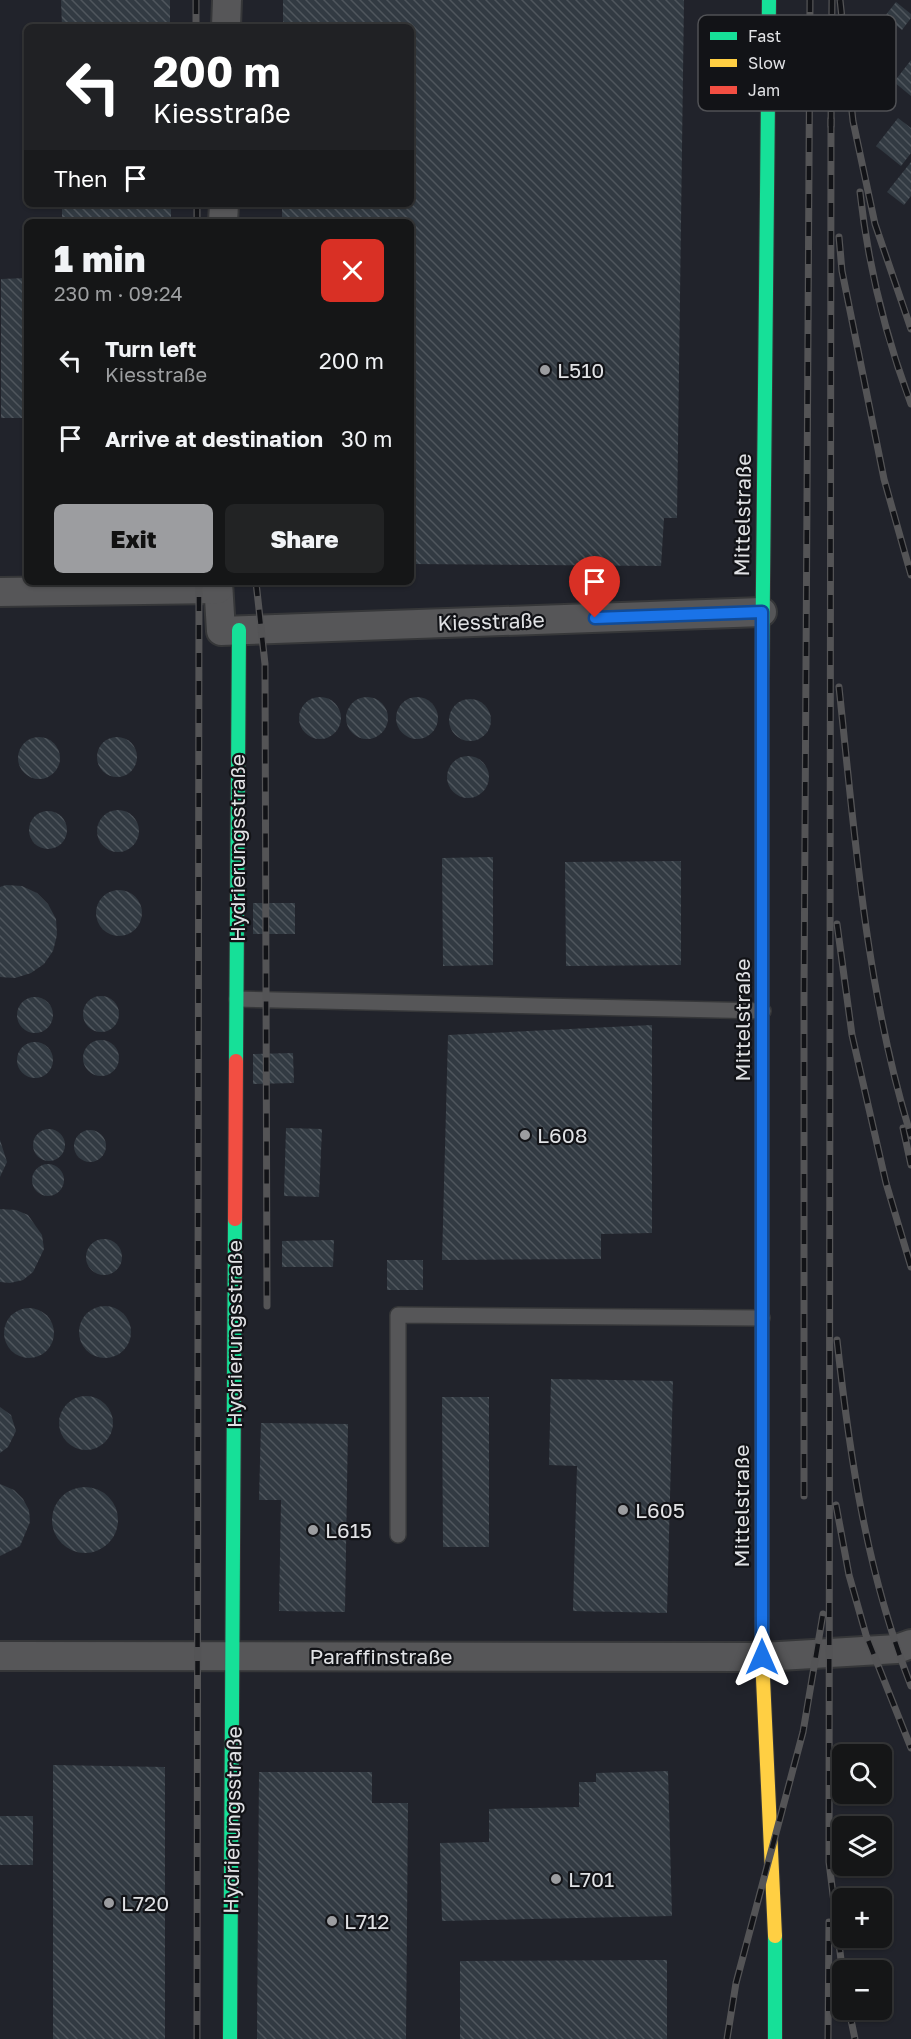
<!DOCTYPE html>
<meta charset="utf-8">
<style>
:root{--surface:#151617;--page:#222324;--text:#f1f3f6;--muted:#9d9fa1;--line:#343536;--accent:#9c9da0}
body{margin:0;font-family:"Golos Text",sans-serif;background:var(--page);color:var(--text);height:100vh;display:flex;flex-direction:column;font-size:22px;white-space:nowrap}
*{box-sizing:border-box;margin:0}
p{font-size:20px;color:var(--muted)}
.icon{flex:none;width:33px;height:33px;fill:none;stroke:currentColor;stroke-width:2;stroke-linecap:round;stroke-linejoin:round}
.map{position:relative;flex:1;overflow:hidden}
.side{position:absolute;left:24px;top:219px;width:390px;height:366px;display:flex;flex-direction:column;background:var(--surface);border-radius:9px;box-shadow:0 2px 4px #0004,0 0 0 2px var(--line)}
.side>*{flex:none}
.top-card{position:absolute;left:24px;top:24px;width:390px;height:183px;border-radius:9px;box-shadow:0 2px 4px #0004,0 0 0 2px var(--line);background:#202124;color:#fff;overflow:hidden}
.controls{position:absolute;left:832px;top:1744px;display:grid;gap:12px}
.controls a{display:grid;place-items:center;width:60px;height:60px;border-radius:9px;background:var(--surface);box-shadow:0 2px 4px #0004,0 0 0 2px var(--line);font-size:30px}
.pin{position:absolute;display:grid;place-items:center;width:51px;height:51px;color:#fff;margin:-62px -26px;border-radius:50% 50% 50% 0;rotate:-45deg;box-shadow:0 0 6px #0007}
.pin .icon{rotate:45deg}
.me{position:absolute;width:66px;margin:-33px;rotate:0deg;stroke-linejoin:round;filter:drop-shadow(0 0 4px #0008)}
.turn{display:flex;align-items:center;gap:21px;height:126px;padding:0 30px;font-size:27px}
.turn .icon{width:78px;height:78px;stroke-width:2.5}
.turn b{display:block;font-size:42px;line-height:51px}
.then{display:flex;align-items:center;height:57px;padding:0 30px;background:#0003;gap:12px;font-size:22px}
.round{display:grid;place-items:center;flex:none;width:63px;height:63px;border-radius:9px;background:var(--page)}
.summary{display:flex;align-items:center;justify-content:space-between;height:102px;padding:0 30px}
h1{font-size:36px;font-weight:800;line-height:45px}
.cta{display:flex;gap:12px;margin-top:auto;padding:12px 30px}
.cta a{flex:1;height:69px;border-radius:9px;background:var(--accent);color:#111;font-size:24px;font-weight:800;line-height:69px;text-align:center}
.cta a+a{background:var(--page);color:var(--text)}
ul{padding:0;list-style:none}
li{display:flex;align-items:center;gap:18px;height:78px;padding:0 30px}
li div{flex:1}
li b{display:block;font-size:22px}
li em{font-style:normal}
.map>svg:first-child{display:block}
.built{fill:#21232b;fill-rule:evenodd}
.building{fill:url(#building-back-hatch)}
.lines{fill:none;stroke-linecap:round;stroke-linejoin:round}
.lane-casing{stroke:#363739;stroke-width:18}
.street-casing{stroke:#363739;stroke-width:32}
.fast-casing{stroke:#363739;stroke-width:16}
.slow-casing{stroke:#363739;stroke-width:16}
.jam-casing{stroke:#363739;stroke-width:16}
.lane{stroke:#565658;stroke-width:15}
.street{stroke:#565658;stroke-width:28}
.fast{stroke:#16e098;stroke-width:14}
.slow{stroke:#ffcf43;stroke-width:14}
.jam{stroke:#f24e42;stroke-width:14}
.rail-casing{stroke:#545456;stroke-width:7}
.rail{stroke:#121317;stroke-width:4.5;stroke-dasharray:14;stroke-linecap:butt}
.route-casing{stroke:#114b97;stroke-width:15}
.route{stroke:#1a73e8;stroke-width:10}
.poi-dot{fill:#9c9da0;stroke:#121317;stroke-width:2}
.labels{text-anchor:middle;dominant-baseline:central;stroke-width:4.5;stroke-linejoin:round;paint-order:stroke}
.poi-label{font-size:21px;fill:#e1e2e5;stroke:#121317;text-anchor:start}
.street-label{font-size:21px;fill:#e1e2e5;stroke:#121317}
.key{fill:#121317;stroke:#505155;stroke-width:1.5}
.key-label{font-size:16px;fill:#e1e2e5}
</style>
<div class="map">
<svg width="911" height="2039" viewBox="0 0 911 2039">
<defs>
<pattern id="building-back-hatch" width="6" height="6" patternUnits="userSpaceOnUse" patternTransform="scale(1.5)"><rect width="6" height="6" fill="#323a42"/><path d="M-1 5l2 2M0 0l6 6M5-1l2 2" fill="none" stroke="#4f565d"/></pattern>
</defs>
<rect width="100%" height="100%" fill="#1c1d1f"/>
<path class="built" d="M0 0H911V2039H0ZM27 27H411V204H27ZM27 222H411V582H27ZM843 1755H882V1794H843ZM843 1827H882V1866H843ZM843 1899H882V1938H843ZM843 1971H882V2010H843Z"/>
<g class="building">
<path d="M61 0H170V27H62Z"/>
<path d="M283 0H684L677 518H664L661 566 411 564V222H282V204H411V27H283Z"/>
<path d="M896 2 911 14V18L902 30 885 16Z"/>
<path d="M911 60V96L894 82Z"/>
<path d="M898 118 911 128V153L901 166 876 146Z"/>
<path d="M911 162V196L904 205 887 192Z"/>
<rect x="62" y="204" width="109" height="18"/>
<path d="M27 278V418H1V279Z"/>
<circle cx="367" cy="718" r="21"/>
<circle cx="417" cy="718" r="21"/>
<circle cx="320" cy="718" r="21"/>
<circle cx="470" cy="720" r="21"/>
<circle cx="117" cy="757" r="20"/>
<circle cx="39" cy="758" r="21"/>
<circle cx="468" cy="777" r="21"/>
<circle cx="118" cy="831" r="21"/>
<circle cx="48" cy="830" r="19"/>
<path d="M493 857V965L443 966 442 858Z"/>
<path d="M681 861V965L566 966 565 862Z"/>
<path d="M6 885 22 886 37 893 48 904 56 919 57 935 53 951 44 964 31 973 15 978 0 977V887Z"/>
<circle cx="119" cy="913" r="23"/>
<rect x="253" y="903" width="42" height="31"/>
<circle cx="101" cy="1014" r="18"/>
<circle cx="35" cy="1015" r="18"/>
<path d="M652 1025V1233L601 1234V1259L442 1260 448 1035Z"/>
<circle cx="101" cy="1058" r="18"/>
<circle cx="35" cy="1060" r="18"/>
<path d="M293 1053 294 1083 253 1084V1054Z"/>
<path d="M286 1128 322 1129 319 1197 284 1196Z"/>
<circle cx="49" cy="1145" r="16"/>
<circle cx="90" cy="1146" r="16"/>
<path d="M0 1140 7 1162 0 1177Z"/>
<circle cx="48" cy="1180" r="16"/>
<path d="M0 1209 16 1210 28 1215 42 1235 44 1249 33 1272 23 1280 10 1283 0 1282Z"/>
<circle cx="104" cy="1257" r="18"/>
<path d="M334 1240 333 1267H282V1241Z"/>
<rect x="387" y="1260" width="36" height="30"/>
<circle cx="105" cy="1332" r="26"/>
<circle cx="29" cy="1333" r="25"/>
<path d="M551 1379 673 1381 667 1613 573 1611 577 1466 549 1465Z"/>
<circle cx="86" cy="1423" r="27"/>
<path d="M442 1397H489V1547H443Z"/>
<path d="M0 1407 11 1415 16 1431 8 1447 0 1453Z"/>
<path d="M261 1423 348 1424 345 1612 279 1611 281 1500H259Z"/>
<path d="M0 1484 14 1490 23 1499 29 1510 30 1522 20 1546 0 1556Z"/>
<circle cx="85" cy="1520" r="33"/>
<path d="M53 1765 165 1767V2039H53Z"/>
<path d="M668 1771 672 1916 442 1921 440 1843 489 1842V1809L579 1807V1782H596V1773Z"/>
<path d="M259 1772H372V1803H408L406 2039H257Z"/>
<rect x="0" y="1816" width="33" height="49"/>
<path d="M667 1960V2039H460V1961Z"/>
</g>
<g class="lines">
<defs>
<g id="lane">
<path d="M237 999 763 1011"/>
<path d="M398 1535V1315L762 1318"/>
</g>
<g id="street">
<path d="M226 27 227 0"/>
<path d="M223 222 224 204"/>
<path d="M218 582 221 631 762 612"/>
<path d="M0 592 218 589"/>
<path d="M0 1656 762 1657 897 1649 911 1644"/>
</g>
<g id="fast">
<path d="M762 680 769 0"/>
<path d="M236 1061 239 630"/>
<path d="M762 1089V1587"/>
<path d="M775 1936V2039"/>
<path d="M230 2039 235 1219"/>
</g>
<g id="slow">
<path d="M762 680V1089"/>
<path d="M762 1587V1657L775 1936"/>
</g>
<path id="jam" d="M235 1219 236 1061"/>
</defs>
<use href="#lane" class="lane-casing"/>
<use href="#street" class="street-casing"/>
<use href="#fast" class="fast-casing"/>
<use href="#slow" class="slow-casing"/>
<use href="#jam" class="jam-casing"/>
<use href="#lane" class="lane"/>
<use href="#street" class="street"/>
<use href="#fast" class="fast"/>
<use href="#slow" class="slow"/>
<use href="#jam" class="jam"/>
<defs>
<g id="rail">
<path d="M196 0V27"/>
<path d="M840 0 853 121 875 224 911 329"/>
<path d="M831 119 829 1862 843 1976"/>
<path d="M831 126 832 0"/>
<path d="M860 192C868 265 885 335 911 404"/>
<path d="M197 204V222"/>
<path d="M839 237 842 271 884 479 911 575"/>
<path d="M256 582 265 664 267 1306"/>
<path d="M839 687C855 838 866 991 911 1136"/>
<path d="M837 924 852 1035 886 1183 911 1267"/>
<path d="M903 1128 911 1165"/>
<path d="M837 1340C850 1460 867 1573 911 1686"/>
<path d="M804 1496V996L810 0"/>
<path d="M836 1505 849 1575 866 1635 911 1748"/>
<path d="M849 2010 855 2039"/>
<path d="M197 2039 199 582"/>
<path d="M727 2039 736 1983 803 1732 823 1614"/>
<path d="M828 2039 829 1922"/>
</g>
</defs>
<use href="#rail" class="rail-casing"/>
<use href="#rail" class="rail"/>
</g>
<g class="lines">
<defs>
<path id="route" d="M595 618 762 612V1657"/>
</defs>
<use href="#route" class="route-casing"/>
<use href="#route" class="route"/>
</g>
<g class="poi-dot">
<circle cx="545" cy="370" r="6"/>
<circle cx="525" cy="1135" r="6"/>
<circle cx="623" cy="1510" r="6"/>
<circle cx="313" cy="1530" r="6"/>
<circle cx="556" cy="1879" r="6"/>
<circle cx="109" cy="1903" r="6"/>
<circle cx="332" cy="1921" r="6"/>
</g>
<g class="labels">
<g class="poi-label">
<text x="557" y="370">L510</text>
<text x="537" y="1135">L608</text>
<text x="635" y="1510">L605</text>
<text x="325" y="1530">L615</text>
<text x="568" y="1879">L701</text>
<text x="121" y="1903">L720</text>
<text x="344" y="1921">L712</text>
</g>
<g class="street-label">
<text transform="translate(742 515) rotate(-89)">Mittelstraße</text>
<text transform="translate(491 621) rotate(-2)">Kiesstraße</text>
<text transform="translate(237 848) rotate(-90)">Hydrierungsstraße</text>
<text transform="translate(742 1020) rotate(-90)">Mittelstraße</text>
<text transform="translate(234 1334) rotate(-90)">Hydrierungsstraße</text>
<text transform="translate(741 1506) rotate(-90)">Mittelstraße</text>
<text x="381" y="1656">Paraffinstraße</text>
<text transform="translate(232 1820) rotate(-89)">Hydrierungsstraße</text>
</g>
</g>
<rect x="698" y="15" width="198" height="96" rx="9" class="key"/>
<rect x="710" y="32" width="27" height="8" fill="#16e098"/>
<rect x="710" y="59" width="27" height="8" fill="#ffcf43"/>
<rect x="710" y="86" width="27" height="8" fill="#f24e42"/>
<g class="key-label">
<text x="748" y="42">Fast</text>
<text x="748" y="69">Slow</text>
<text x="748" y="96">Jam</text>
</g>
</svg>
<div class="controls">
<a><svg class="icon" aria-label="search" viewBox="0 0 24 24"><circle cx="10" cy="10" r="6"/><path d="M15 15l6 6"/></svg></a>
<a><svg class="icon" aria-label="layers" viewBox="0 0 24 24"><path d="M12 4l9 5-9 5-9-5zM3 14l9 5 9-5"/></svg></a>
<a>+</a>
<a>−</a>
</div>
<div class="pin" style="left:595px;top:618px;background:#d93025"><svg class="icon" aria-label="arrive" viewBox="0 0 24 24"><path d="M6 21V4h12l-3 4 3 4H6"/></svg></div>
<svg class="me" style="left:762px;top:1657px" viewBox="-20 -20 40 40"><path d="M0-17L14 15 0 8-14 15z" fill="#1a73e8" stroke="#fff" stroke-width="4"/></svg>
<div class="top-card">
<div class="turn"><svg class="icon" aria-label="left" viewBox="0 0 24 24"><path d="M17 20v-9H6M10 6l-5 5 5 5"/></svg><div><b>200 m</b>Kiesstraße</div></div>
<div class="then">Then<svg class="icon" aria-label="arrive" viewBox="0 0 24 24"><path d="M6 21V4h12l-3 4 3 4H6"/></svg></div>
</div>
<section class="side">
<div class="summary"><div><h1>1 min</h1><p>230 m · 09:24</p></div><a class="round" style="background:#d93025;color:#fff"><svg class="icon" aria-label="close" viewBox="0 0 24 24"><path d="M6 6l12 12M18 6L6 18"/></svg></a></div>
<ul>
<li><svg class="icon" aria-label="left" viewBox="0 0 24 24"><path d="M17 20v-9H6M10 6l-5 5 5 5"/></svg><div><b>Turn left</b><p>Kiesstraße</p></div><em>200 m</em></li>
<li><svg class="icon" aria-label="arrive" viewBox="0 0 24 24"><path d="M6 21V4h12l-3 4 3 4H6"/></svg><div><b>Arrive at destination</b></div><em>30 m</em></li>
</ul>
<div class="cta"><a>Exit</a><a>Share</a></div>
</section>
</div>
